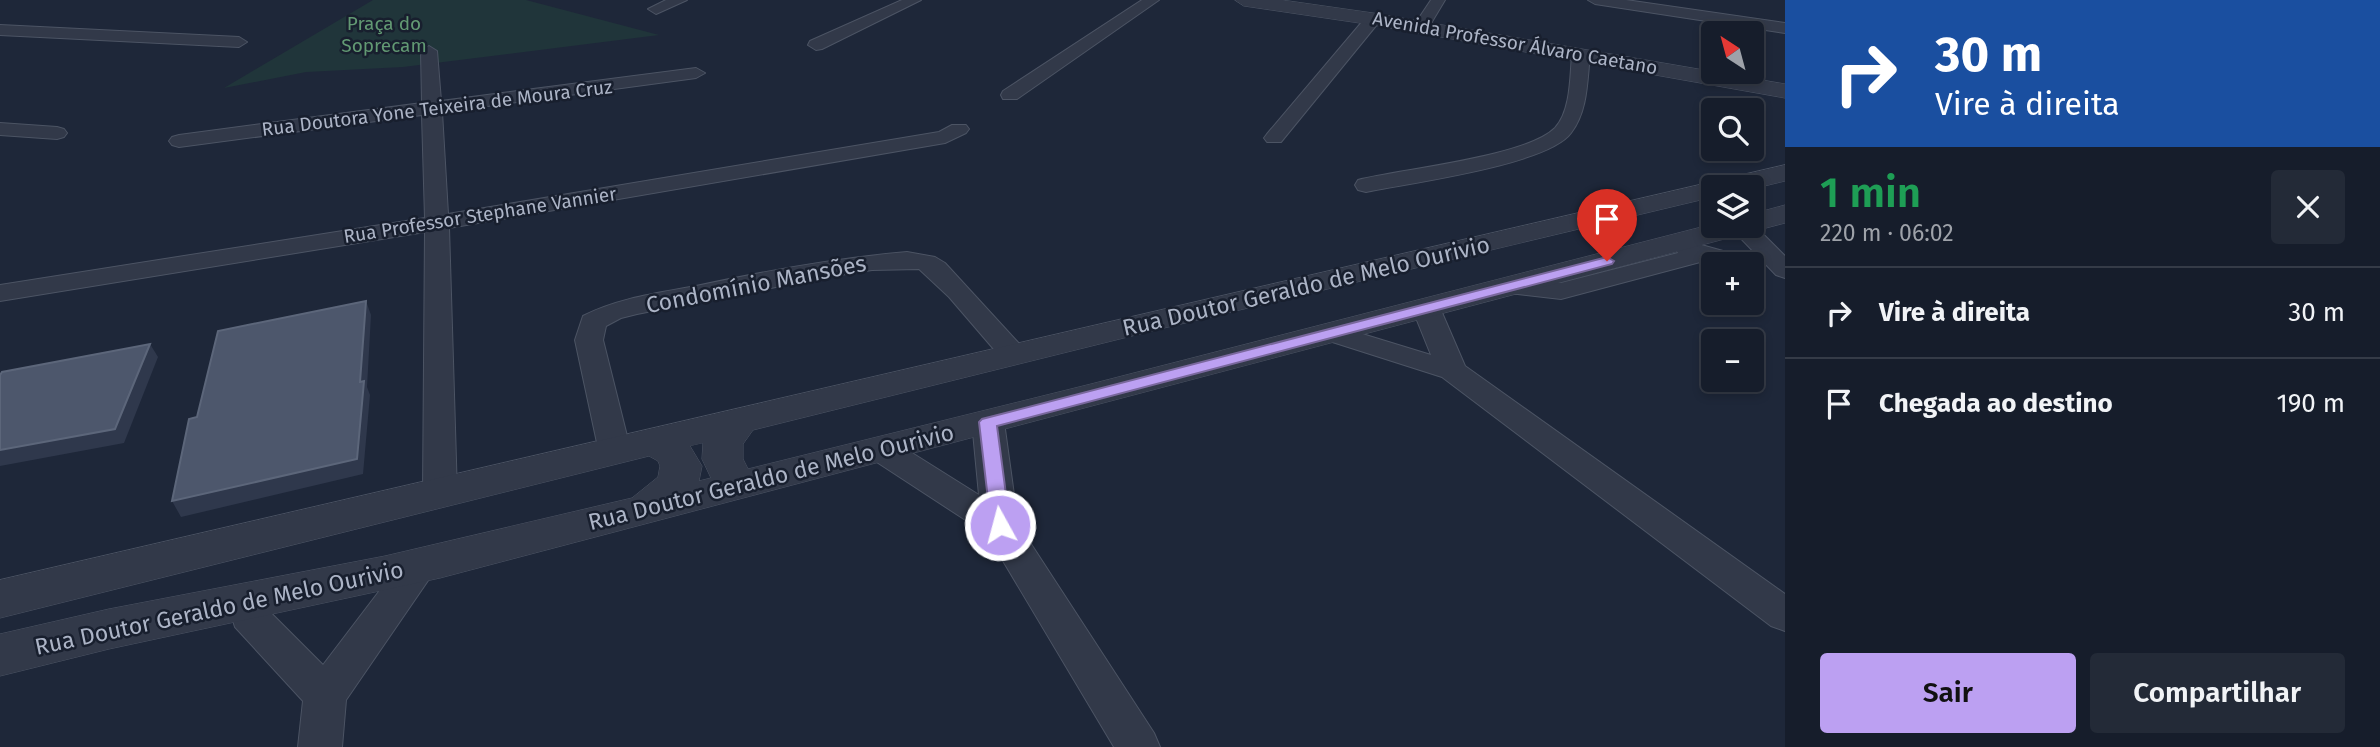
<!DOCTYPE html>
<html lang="pt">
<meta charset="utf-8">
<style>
:root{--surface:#161d2b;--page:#232a37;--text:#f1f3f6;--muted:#9ea2a9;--line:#353b47;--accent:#bca0f2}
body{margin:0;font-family:"Fira Sans",sans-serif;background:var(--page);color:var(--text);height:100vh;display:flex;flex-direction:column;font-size:26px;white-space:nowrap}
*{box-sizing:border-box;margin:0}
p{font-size:23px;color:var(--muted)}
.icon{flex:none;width:38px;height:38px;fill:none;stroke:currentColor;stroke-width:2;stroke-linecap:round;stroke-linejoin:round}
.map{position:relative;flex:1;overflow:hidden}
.sheet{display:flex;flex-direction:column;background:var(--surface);width:595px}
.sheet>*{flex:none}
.hud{background:#1a4fa0;color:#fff;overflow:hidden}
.needle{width:46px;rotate:324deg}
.buttons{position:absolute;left:1701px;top:21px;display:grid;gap:14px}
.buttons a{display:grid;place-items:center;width:63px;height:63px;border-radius:7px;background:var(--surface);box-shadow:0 4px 10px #0003,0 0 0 2px var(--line);font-size:35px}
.pin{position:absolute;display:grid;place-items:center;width:60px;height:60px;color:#fff;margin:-72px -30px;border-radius:50% 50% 50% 0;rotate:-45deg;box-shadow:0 0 7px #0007}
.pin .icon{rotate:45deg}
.me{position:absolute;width:77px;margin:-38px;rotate:353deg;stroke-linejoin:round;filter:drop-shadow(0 0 5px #0008)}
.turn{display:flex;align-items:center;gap:24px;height:147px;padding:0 35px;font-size:32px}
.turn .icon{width:91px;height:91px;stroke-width:2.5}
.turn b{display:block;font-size:49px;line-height:60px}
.round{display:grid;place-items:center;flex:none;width:74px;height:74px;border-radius:7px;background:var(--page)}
.head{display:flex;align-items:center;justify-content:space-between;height:119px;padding:0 35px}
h1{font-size:42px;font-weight:600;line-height:52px;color:#1e9e55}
.primary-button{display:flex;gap:14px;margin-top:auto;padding:14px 35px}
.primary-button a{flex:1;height:80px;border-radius:7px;background:var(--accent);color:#111;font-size:28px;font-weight:600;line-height:80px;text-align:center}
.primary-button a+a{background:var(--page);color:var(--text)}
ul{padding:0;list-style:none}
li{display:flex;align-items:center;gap:21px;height:91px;padding:0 35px;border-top:2px solid var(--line)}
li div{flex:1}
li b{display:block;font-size:26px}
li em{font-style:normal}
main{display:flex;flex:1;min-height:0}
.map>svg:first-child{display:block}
.green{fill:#20353a}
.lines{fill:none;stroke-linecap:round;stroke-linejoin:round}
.minor-casing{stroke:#4c5464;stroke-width:2}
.tertiary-casing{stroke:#4c5464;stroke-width:1}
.minor{fill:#323949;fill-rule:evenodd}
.tertiary{fill:#323949;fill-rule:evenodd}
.shaded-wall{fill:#2f384c}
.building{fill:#4d576c;stroke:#5c667a;stroke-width:2}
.route{fill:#bca0f2;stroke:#7a689d;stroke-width:2}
.labels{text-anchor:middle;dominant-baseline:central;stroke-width:5;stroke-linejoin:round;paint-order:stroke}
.far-park-label{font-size:19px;fill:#629973;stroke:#181f2e}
.far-street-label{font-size:19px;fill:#acb4c6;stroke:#181f2e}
.street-label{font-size:23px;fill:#acb4c6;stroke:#181f2e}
</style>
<main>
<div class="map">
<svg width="1785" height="747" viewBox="0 0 1785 747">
<rect width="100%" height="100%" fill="#1e2739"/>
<path class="green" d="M373 0H526L659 35 403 67 306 72 224 88Z"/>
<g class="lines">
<defs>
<g id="minor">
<path d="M666 0H687L656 14 648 9Z"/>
<path d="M902 0H921L822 49 816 50 808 45 810 41Z"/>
<path d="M1142 0H1159L1017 99H1003L1001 95 1003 91Z"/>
<path d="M1431 0H1445L1427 30H1415L1413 27Z"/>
<path d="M1588 0H1626L1785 23V33L1595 4Z"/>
<path d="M1373 14 1381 19 1379 22 1281 142H1267L1264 138 1267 134 1367 16Z"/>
<path d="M0 25 239 37 247 42 239 47 0 35Z"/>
<path d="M429 46 437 51 441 101 696 68 705 73 696 78 442 112 448 214 939 132 952 125H966L969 129 966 133 945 143 449 228 457 494 452 503 440 506 428 503 423 494 425 232 0 301V285L425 218 422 115 179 147 172 145 169 141 172 137 179 135 422 103 421 51Z"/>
<path d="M1581 50 1590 55C1587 81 1588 111 1571 133 1548 165 1408 183 1366 192L1358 190 1355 185 1358 180C1402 169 1526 157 1555 128 1571 111 1570 76 1572 55Z"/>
<path d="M0 123 57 127 64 129 67 133 64 137 57 139 0 135Z"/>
<path d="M1752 223 1785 256V278L1776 275 1729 226H1752Z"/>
<path d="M1687 241 1752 259 1756 264 1752 269V264H1716L1704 261 1561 299 1501 292 1497 286 1501 280 1510 278 1561 283 1678 253 1675 248 1678 243Z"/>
<path d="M907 252 935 257 945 263 1024 349 1029 355 1024 361 1014 364 1004 361 949 297 919 269 872 270 827 277 637 314 621 318 606 326 603 340 631 452 627 460 615 463 603 460 599 452 575 340 583 316C618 298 658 293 696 286 766 271 836 258 907 252Z"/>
<path d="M1426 300 1436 302 1440 308 1465 366 1785 594V631L1771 626 1442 377 1323 339 1319 333 1323 327 1333 325 1431 355 1412 308 1416 302Z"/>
<path d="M988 412 999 415 1004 422 1018 524 1154 733 1160 747H1114L987 534 869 457 865 449 869 441 881 438 893 441 979 495 972 422 977 415Z"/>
<path d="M419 552 432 556 438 566 346 700 342 747H298L303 701 235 627 227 601 232 590 246 586 260 590 267 609 323 665 406 556Z"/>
</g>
<g id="tertiary">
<path d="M1235 0H1282L1373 13 1785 84V98L1373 25 1244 6Z"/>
<path d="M1785 165V181L1752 189 1713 187V197L1160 329 753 430 743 444V459L748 469 1091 384 1713 224 1752 226V214L1785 205V223L440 578 109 649 0 676V634L109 609 385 556 632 498 658 477 660 466 658 461 649 456 0 618V580ZM703 443 702 459 711 478 699 481 702 466 690 446Z"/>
</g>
</defs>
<use href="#minor" class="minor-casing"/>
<use href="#tertiary" class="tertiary-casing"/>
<use href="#minor" class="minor"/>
<use href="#tertiary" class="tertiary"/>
</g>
<g class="shaded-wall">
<path d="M366 301 371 315 367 387 370 395 363 474 181 517 172 501 360 382Z"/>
<path d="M150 344 158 357 124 443 0 466V450Z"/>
</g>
<g class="building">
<path d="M366 301 360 382 364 381 357 459 172 501 189 419 197 417 218 331Z"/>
<path d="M150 344 115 429 0 450V375L2 372Z"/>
</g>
<path class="route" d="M1607 257 1614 261 1612 264 997 426 1010 525 1007 530H993L991 525 979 422 982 419Z"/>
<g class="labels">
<g class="far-park-label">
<text x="384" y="23">Praça do<tspan x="384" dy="22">Soprecam</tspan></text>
</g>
<g class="far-street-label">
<text transform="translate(1515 43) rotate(10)">Avenida Professor Álvaro Caetano</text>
<text transform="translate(437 108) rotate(-7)">Rua Doutora Yone Teixeira de Moura Cruz</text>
<text transform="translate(480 215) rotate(-9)">Rua Professor Stephane Vannier</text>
</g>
<g class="street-label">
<text transform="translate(756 284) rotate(-11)">Condomínio Mansões</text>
<text transform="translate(1306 286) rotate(-13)">Rua Doutor Geraldo de Melo Ourivio</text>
<text transform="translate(771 477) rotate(-14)">Rua Doutor Geraldo de Melo Ourivio</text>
<text transform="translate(219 608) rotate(-12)">Rua Doutor Geraldo de Melo Ourivio</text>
</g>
</g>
</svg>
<div class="buttons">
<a><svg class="needle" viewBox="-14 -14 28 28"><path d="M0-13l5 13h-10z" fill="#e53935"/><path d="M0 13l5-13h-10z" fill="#9ea2a9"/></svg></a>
<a><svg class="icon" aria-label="search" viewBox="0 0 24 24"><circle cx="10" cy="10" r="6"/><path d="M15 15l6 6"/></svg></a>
<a><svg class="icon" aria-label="layers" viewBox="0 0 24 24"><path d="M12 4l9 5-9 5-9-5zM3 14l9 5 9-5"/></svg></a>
<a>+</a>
<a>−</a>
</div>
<div class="pin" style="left:1607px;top:261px;background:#d93025"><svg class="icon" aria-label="arrive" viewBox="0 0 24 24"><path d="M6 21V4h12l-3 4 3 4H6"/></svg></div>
<svg class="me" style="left:1000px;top:525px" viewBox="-20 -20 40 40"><circle r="17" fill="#bca0f2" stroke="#fff" stroke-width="3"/><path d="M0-11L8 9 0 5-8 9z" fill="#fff"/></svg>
</div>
<section class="sheet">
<div class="hud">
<div class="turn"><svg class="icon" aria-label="right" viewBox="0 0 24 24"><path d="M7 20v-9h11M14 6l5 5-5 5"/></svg><div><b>30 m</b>Vire à direita</div></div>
</div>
<div class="head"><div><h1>1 min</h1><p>220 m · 06:02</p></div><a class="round"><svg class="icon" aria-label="close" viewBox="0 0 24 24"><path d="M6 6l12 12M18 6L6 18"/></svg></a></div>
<ul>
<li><svg class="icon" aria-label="right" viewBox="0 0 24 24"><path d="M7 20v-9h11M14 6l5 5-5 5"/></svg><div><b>Vire à direita</b></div><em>30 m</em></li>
<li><svg class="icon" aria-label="arrive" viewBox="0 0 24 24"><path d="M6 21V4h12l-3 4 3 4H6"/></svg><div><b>Chegada ao destino</b></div><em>190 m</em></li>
</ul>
<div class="primary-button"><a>Sair</a><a>Compartilhar</a></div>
</section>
</main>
